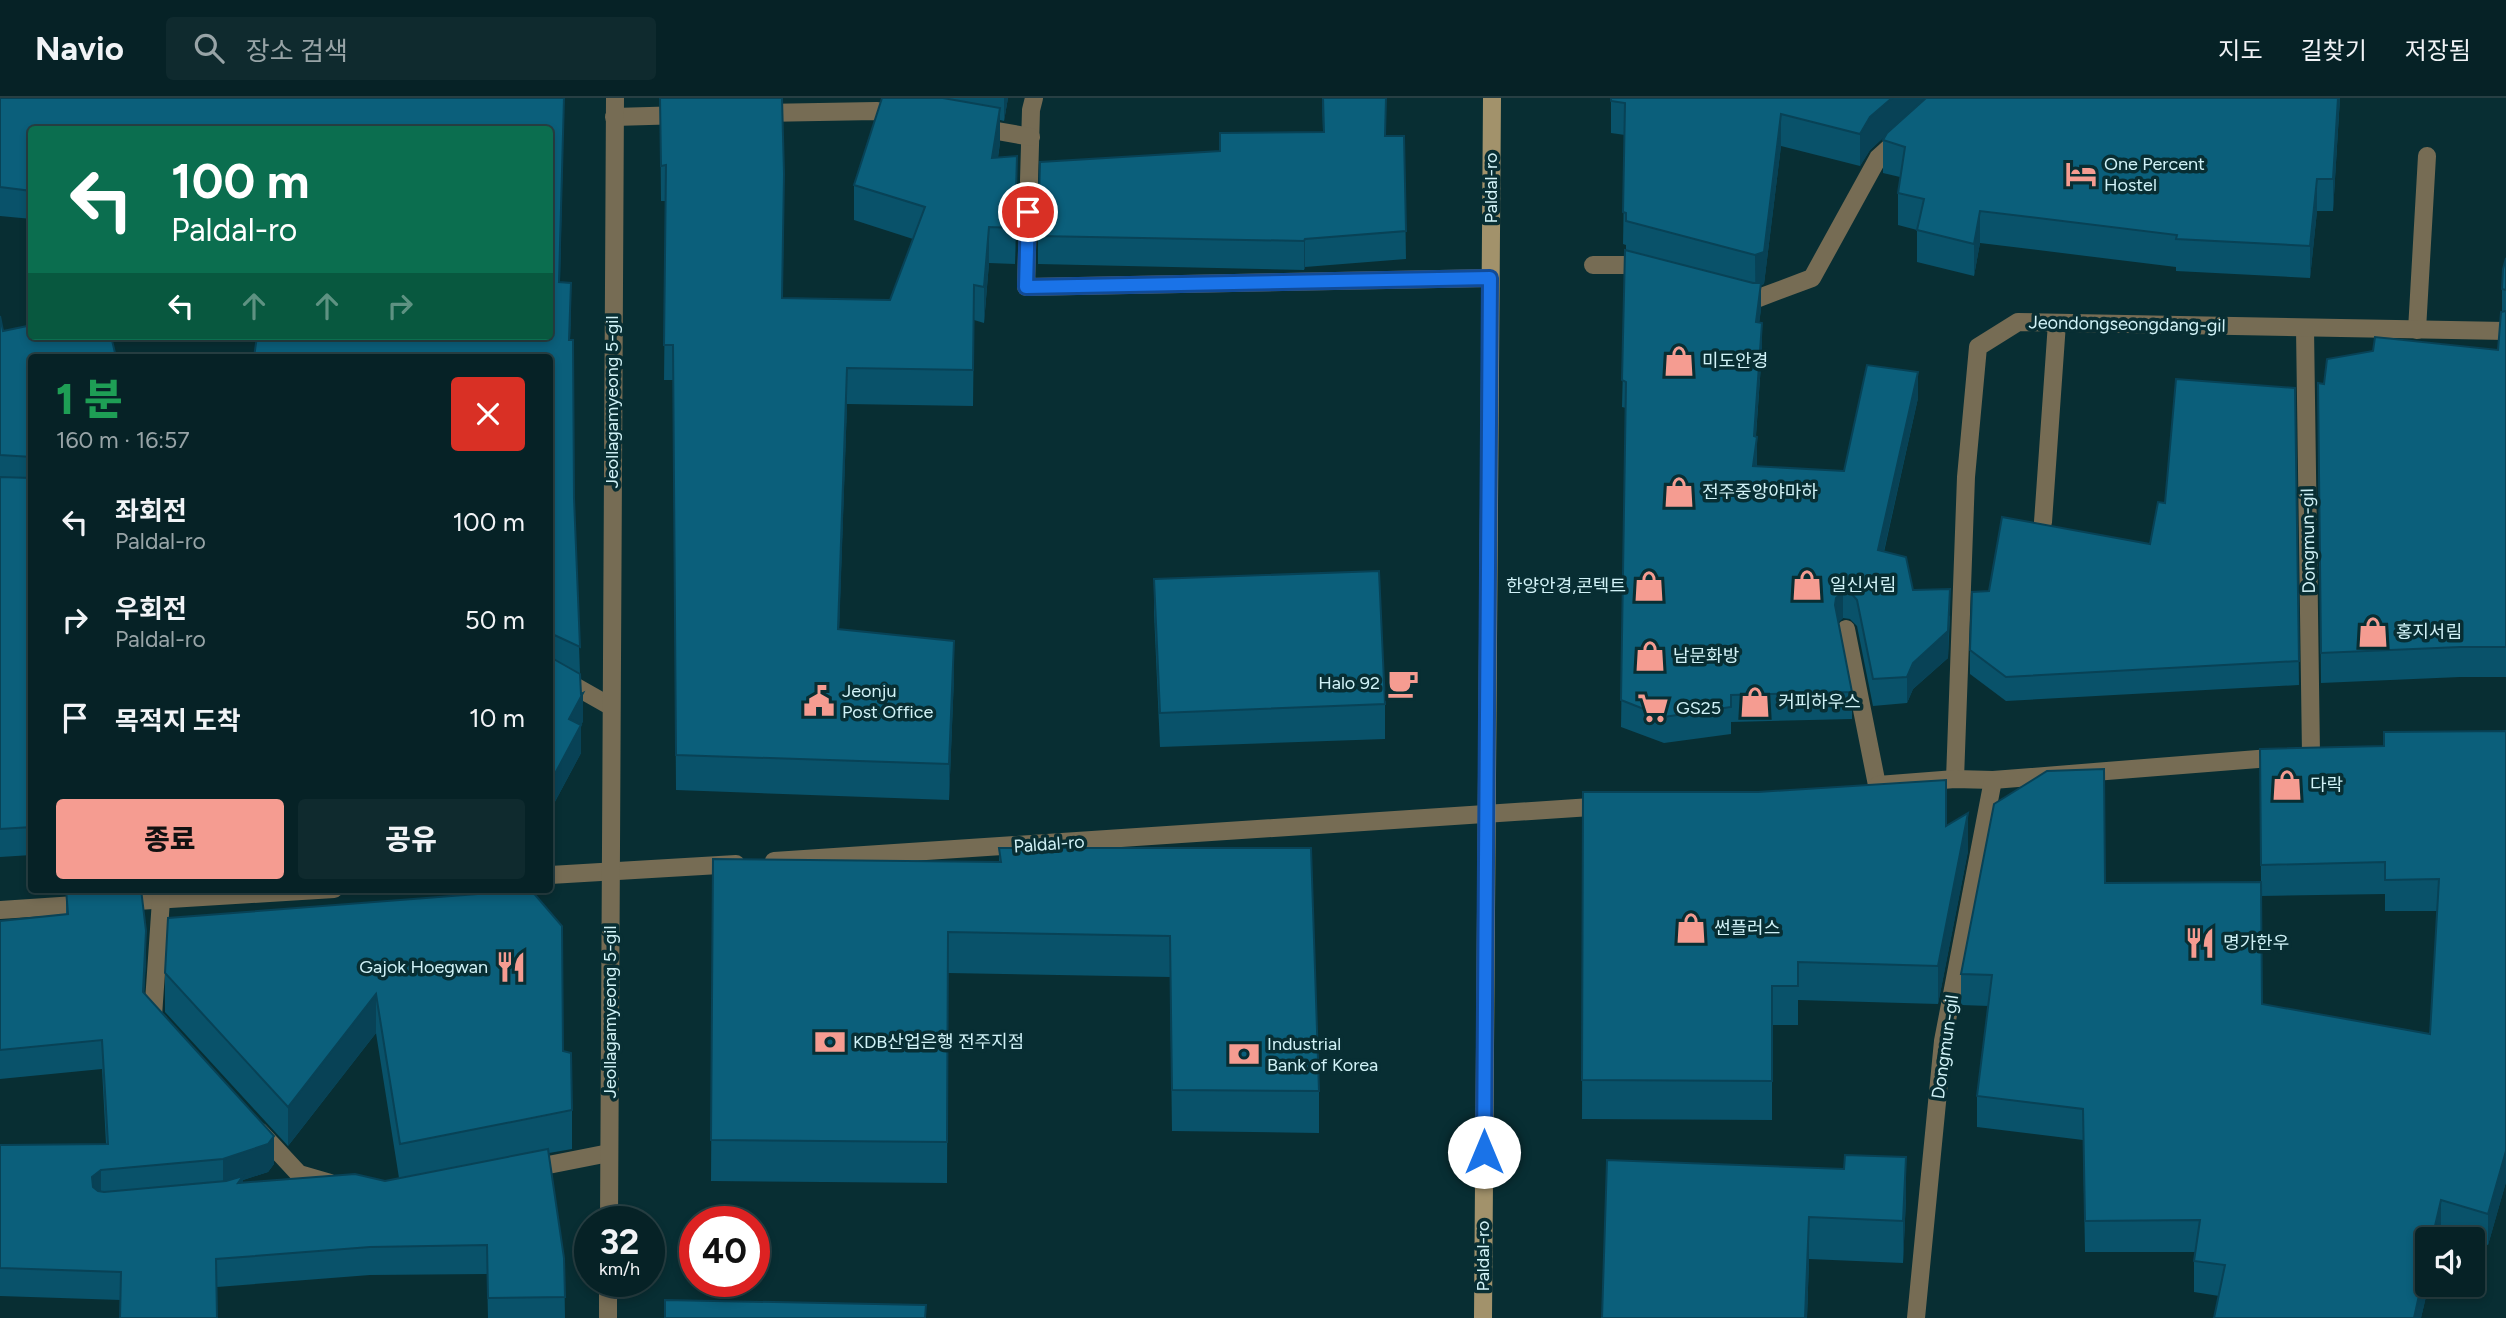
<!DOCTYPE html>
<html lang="ko">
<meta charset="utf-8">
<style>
:root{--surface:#062226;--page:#0f2a2e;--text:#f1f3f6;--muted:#98a4a7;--line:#273f43;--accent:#f59c91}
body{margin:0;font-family:Figtree,"Noto Sans KR",sans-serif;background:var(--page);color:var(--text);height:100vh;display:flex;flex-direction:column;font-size:26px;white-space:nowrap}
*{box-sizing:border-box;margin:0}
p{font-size:23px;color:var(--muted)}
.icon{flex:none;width:38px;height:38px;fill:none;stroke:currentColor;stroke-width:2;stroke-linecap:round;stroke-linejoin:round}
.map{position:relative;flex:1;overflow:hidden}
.details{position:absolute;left:28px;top:256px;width:525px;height:539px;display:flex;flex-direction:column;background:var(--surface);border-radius:7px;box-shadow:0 4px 10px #0003,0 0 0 2px var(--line)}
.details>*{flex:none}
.banner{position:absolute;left:28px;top:28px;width:525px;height:214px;border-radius:7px;box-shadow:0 4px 10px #0003,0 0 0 2px var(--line);background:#0b6e4f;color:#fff;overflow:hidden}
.tools{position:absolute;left:2415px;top:1129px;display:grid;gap:14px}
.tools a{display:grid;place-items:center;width:70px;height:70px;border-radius:7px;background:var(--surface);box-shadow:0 4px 10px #0003,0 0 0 2px var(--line);font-size:35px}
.speed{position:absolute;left:574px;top:1108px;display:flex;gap:14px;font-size:35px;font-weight:700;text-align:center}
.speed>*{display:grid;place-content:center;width:91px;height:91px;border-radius:50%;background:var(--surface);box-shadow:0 4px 10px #0003,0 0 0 2px var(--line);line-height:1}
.speed small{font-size:18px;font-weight:400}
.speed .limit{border:10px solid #d22;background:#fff;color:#111}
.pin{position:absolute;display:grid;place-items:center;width:60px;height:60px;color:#fff;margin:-30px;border:4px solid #fff;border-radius:50%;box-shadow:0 2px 7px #0007}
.me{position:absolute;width:77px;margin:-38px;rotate:0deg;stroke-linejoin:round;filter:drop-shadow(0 0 5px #0008)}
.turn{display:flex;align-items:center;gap:24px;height:147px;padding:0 28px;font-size:32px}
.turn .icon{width:91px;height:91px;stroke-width:2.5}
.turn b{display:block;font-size:49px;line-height:60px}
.lanes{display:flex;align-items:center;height:66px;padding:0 28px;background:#0003;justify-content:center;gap:35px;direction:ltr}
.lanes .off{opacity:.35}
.round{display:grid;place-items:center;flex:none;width:74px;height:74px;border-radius:7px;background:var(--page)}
.head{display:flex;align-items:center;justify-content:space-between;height:119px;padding:0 28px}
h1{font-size:42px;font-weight:800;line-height:52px;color:#1e9e55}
.action{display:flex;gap:14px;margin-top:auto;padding:14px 28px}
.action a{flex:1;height:80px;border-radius:7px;background:var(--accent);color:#111;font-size:28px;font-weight:800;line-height:80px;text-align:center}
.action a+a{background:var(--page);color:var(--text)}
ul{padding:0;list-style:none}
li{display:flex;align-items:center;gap:21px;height:98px;padding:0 28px}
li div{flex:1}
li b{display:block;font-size:26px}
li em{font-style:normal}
header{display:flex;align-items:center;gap:42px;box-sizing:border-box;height:98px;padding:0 35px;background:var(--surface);border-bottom:2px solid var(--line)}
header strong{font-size:33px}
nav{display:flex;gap:38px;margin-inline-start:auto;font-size:24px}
.search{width:490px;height:63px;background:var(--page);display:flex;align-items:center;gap:18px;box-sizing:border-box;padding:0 24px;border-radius:7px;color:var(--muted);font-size:26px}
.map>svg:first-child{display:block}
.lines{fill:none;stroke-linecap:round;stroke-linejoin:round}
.lane{stroke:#766c54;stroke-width:18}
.street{stroke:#766c54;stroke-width:18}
.secondary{stroke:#a2926b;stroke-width:18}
.wall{fill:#09526a;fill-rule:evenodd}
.shaded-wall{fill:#084256}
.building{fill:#0b5f7b;stroke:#084256;stroke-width:2}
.route-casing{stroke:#114b97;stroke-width:18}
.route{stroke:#1a73e8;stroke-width:12}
.labels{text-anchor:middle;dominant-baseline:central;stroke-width:7;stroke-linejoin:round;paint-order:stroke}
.poi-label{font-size:18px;fill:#d1f2f7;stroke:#082e33;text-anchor:start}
.street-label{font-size:18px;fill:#d1f2f7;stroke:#082e33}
</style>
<header>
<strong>Navio</strong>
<div class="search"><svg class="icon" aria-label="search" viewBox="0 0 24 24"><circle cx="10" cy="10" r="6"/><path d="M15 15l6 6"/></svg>장소 검색</div>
<nav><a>지도</a><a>길찾기</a><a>저장됨</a></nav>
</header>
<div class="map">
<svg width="2506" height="1220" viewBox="0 0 2506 1220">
<rect width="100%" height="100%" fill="#082e33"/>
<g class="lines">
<g class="lane">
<path d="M2417 232 2427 58"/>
<path d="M2043 424 2057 225"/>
</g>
<g class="street">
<path d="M1034 0 1031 12 1026 189 1490 180"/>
<path d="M761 15 876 13 900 17"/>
<path d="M614 19 684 17"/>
<path d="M980 30 1031 39"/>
<path d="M1593 167H1626L1648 173"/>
<path d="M1740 197 1756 201 1812 180 1878 60 1899 41"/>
<path d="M2305 230 2311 657"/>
<path d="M1846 531 1877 687"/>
<path d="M550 574 610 608"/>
<path d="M1955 681 1966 379 1978 249 2018 224 2506 233"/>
<path d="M1878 687 1955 681 1993 682 2283 659"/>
<path d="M774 763 1606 708"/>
<path d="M550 777 736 766"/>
<path d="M121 804 334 791"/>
<path d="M0 812 90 806"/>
<path d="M160 925 153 918 161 802"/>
<path d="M259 1033 299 1076 330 1085"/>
<path d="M528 1071 609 1055"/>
<path d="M609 1124 615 0"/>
<path d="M608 1220V1183"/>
<path d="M1916 1220 1943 943 1993 682"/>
</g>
<path class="secondary" d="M1483 1220 1492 0"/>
</g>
<g class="wall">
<path d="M0 0H564L560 184 571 213 570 242 574 400 580 576 583 623 581 628V655L550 713V32H32V121L0 118Z"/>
<path d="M660 0 784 112 782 200 890 202 913 141 854 122V87L882 0H1008L1004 23 1000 22V45L998 60 1017 94 1015 166 989 165 984 225 974 222 973 308 847 306 839 531 954 579 949 702 676 692 673 282H664L666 103H661Z"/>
<path d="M1322 0H1386L1385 38H1404L1406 161 1305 169 1304 172 1038 166V138L1220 53 1323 34Z"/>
<path d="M1611 0H2340L2333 113H2317L2310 180 2176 173V169L1980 145 1974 178 1917 164V132L1898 127V95L1900 79 1883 75V42L1885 38 1870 52 1860 68 1781 48 1764 186 1761 187V211L1759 225 1762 252 1756 338 1757 368 1844 373 1918 300 1884 454 1913 492 1950 518 1948 560 1913 591 1907 605 1873 608 1857 528 1850 521 1843 520 1838 524 1852 594V621L1731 624V636L1664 645 1621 629 1626 310 1622 309 1626 152V147L1623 146 1625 37 1611 35Z"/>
<path d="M2506 160V579H2460L2321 585 2318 315 2324 286 2498 252 2502 214V191Z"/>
<path d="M0 218 3 233 32 259V757L0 759Z"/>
<path d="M2295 290 2299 587 2006 603 1970 576V552L1989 493 2150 446 2165 405Z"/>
<path d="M1154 481 1385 606V641L1160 649 1154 515Z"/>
<path d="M2506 633V1084L2488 1147 2473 1143V1141H2466L2441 1134 2421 1220H2214L2219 1198 2194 1194V1163L2196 1154H2085L2083 1042 1977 1029V998L1989 908 1961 907V876L2105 785 2261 784 2260 651 2384 648ZM2385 796V813H2437L2430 936 2262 906 2261 798Z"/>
<path d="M1583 694 1946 728 1968 753 1938 906 1798 902V927H1772V1022L1582 1021Z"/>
<path d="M999 750H1311L1319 993V1035L1172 1033 1170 879 948 875 947 1085 711 1083 713 761 999 764Z"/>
<path d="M65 791H141L146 861 144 896 274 1066 268 1074 243 1082V1084L385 1083 399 1080 376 935 288 1048 165 914V875L168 820 563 953 572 1012V1051L549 1055 564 1160 565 1220H488L487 1176 370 1177 217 1189 121 1202 0 1198V1047L106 1046 102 971 0 981V823L66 816V796L65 797Z"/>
<path d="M1607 1062 1906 1100 1903 1165 1809 1161 1807 1220H1602Z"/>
</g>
<g class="shaded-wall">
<path d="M564 0 559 212V184Z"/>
<path d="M1004 0H1008L1004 23Z"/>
<path d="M1892 0H1927L1870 52 1860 68V36L1870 19Z"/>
<path d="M2338 0H2340L2333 113V81Z"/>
<path d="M1000 10V45L992 96V60Z"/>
<path d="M1781 16V48L1764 186 1761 187V211L1756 251 1755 157Z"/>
<path d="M1017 58V94L1015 166V130Z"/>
<path d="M784 76V112L782 236V200Z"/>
<path d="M2317 81V113L2310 180V148Z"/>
<path d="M1980 113V145L1974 178V146Z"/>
<path d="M989 129V165L984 225V189Z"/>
<path d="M1305 141V169L1304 172V143Z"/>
<path d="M571 185V213L569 271V242Z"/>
<path d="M1762 225V252L1754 363 1757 339V365L1753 394 1754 338Z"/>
<path d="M847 270V306L838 567V531Z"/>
<path d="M1918 274V300L1878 479V452Z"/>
<path d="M1950 491 1948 560 1913 591 1907 605V579Z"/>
<path d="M1843 494V520L1836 527V500Z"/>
<rect x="550" y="535" width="1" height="28"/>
<path d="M954 543V579L949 702V666Z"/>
<path d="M583 595V623L581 628V655L550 713V685L569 621Z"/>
<path d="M1968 715V753L1938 906V868Z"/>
<path d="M146 833V861L143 922V894Z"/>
<path d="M376 896V935L288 1048V1009Z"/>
<path d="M274 1038V1066L268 1074 243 1082V1106L223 1089V1061Z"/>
<path d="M2506 1053V1084L2488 1147V1116Z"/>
<path d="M1906 1059V1100L1903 1165V1123Z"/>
<path d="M101 1072V1100L92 1107V1079Z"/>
<path d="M2441 1102V1134L2439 1141H2432Z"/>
<path d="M1809 1119V1161L1807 1220H1805Z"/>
<path d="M2427 1161V1186H2429L2421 1220H2414Z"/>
</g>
<g class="building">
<path d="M0 0H564L559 184 571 185 569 242H573L574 400 580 549 550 535V259H254L257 238H550V32H32V93L0 89Z"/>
<path d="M660 0H782L784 76 782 200 890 202 925 109 854 87 882 0H943L1000 10 992 60 1017 58 1015 130 989 129 984 189 974 187 973 272 847 270 838 531 954 543 949 666 676 657 673 247H664L666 67 661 68Z"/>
<path d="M1323 0H1386L1385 38H1404L1406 133 1305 141 1304 143 1038 138 1040 64 1220 53V35L1324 34Z"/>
<path d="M1611 0H1892L1870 19 1860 36 1781 16 1764 154 1755 157 1626 123V115L1623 114 1625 5 1611 3Z"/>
<path d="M1926 0H2338L2333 81H2317L2310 148 2176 141 2177 137 1980 113 1974 146 1917 132 1924 101 1898 95 1905 49 1883 42 1887 35Z"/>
<path d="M1625 152 1753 185H1761L1756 224 1762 225 1754 338 1757 339 1753 368 1844 373 1867 267 1918 274 1878 452 1906 459 1913 492 1950 491 1948 533 1913 565 1907 579 1873 581 1857 502 1850 494H1843L1836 500 1835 507 1852 594 1731 597V609L1664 619 1621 602 1626 284 1622 282Z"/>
<path d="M2506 160V192L2502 191 2503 171Z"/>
<path d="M2506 213V549H2460L2321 555 2318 285 2324 286 2327 261 2373 253 2375 239 2498 252 2501 214Z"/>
<path d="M0 218 3 233 32 227V238H111L116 259H32V359L0 357Z"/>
<path d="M2176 281 2295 290 2299 563 2006 579 1970 552 1972 494 1989 493 2002 419 2150 446 2158 404 2165 405Z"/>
<path d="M0 379 32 380V729L0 731Z"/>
<path d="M1379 473 1385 606 1160 615 1154 481Z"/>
<path d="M550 559 580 576 581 596 583 595 569 621 581 627 550 685Z"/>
<path d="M2506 633V1053L2488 1116 2441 1102 2432 1141H2427V1161L2414 1220H2214L2225 1167 2194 1163 2200 1122 2085 1123 2083 1011 1977 998 1992 877 1961 876 1994 706 2047 673 2104 671 2105 785 2261 784 2262 906 2430 936 2439 781 2385 782V764L2261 767 2260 651 2384 648V634Z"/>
<path d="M1946 682V728L1968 715 1938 868 1798 864V888H1772V983L1582 982 1583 694H1758Z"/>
<path d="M999 750H1311L1319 993 1172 992 1170 838 948 834 947 1044 711 1042 713 761 1001 764Z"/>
<path d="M66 791H141L146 833 143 894 274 1038 268 1046 223 1061 101 1072 92 1079 93 1089 98 1093 104 1094 226 1083 243 1078 238 1085 355 1076 385 1083 548 1051 564 1160 565 1199 488 1200 487 1147 370 1149 216 1161 217 1220H120L121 1174 0 1170V1047L108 1046 102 942 0 952V823L68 816Z"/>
<path d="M531 792 562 828 563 953 571 955 572 1012 400 1046 376 896 288 1009 165 875 168 820Z"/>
<path d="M1845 1057 1906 1059 1903 1123 1809 1119 1805 1220H1602L1607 1062 1844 1071Z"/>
<path d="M665 1202 926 1207 925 1220H665Z"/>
</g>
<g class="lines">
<defs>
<path id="route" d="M1028 114 1026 189 1490 180 1484 1054"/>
</defs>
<use href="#route" class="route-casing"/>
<use href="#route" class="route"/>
</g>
<defs>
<symbol id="hotel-bare" viewBox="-9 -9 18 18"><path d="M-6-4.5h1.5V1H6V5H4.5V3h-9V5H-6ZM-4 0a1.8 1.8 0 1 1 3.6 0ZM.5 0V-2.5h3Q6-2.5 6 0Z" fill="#f59c91" stroke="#082e33" stroke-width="2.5" paint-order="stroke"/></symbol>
<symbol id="shop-bare" viewBox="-9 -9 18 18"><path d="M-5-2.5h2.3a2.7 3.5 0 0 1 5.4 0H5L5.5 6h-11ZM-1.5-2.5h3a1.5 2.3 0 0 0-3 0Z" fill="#f59c91" stroke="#082e33" stroke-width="2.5" paint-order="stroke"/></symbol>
<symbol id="cafe-bare" viewBox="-9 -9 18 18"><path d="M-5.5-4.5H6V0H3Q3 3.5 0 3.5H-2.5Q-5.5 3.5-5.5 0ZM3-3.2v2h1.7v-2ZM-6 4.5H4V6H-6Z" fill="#f59c91" stroke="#082e33" stroke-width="2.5" paint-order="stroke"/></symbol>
<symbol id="civic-bare" viewBox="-9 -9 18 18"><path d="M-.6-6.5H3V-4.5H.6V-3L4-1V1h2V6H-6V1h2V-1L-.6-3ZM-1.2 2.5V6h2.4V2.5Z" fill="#f59c91" stroke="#082e33" stroke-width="2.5" paint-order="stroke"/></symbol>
<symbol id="supermarket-bare" viewBox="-9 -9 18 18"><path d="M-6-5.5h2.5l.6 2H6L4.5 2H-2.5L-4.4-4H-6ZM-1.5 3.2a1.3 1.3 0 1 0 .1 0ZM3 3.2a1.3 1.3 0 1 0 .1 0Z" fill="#f59c91" stroke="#082e33" stroke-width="2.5" paint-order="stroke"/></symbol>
<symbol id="restaurant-bare" viewBox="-9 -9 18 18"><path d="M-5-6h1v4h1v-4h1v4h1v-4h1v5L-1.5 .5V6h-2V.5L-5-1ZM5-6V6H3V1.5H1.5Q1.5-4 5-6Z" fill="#f59c91" stroke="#082e33" stroke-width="2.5" paint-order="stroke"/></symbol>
<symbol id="bank-bare" viewBox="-9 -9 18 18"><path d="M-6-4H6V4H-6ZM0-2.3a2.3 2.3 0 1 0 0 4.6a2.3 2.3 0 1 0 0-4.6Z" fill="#f59c91" stroke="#082e33" stroke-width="2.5" paint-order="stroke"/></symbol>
</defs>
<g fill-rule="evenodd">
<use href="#hotel-bare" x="2059" y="54" width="44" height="44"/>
<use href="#shop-bare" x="1657" y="241" width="44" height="44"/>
<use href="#shop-bare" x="1657" y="372" width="44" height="44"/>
<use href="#shop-bare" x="1785" y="465" width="44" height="44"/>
<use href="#shop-bare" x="1627" y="466" width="44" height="44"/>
<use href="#shop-bare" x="2351" y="512" width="44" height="44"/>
<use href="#shop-bare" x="1628" y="536" width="44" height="44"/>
<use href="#cafe-bare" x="1381" y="563" width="44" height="44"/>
<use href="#civic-bare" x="797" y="581" width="44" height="44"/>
<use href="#shop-bare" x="1733" y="582" width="44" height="44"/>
<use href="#supermarket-bare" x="1631" y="588" width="44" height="44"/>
<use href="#shop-bare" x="2265" y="665" width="44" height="44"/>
<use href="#shop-bare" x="1669" y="808" width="44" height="44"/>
<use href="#restaurant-bare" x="2178" y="823" width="44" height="44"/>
<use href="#restaurant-bare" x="489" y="847" width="44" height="44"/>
<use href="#bank-bare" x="808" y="922" width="44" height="44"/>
<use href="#bank-bare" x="1222" y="934" width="44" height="44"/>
</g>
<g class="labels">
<g class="poi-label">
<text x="2104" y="66">One Percent<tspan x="2104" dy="21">Hostel</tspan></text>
<text x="1702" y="263">미도안경</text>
<text x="1702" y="394">전주중앙야마하</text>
<text x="1830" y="487">일신서림</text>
<text x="1626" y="488" text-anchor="end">한양안경,콘텍트</text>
<text x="2396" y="534">홍지서림</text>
<text x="1673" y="558">남문화방</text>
<text x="1380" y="585" text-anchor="end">Halo 92</text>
<text x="842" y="593">Jeonju<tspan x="842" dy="21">Post Office</tspan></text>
<text x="1778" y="604">커피하우스</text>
<text x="1676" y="610">GS25</text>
<text x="2310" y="687">다락</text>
<text x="1714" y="830">썬플러스</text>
<text x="2223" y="845">명가한우</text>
<text x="488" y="869" text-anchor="end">Gajok Hoegwan</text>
<text x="853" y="944">KDB산업은행 전주지점</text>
<text x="1267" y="946">Industrial<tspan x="1267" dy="21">Bank of Korea</tspan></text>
</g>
<g class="street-label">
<text transform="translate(1491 90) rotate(-90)">Paldal-ro</text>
<text transform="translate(2127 226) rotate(1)">Jeondongseongdang-gil</text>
<text transform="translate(612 304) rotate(-90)">Jeollagamyeong 5-gil</text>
<text transform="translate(2308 443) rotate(-91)">Dongmun-gil</text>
<text transform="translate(1049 746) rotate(-4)">Paldal-ro</text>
<text transform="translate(610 914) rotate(-90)">Jeollagamyeong 5-gil</text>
<text transform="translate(1945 949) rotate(-82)">Dongmun-gil</text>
<text transform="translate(1483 1158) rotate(-90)">Paldal-ro</text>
</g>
</g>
</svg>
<div class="tools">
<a><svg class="icon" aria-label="sound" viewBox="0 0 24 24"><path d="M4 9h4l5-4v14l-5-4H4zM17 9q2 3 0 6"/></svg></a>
</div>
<div class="speed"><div>32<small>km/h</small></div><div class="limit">40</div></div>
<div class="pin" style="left:1028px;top:114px;background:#d93025"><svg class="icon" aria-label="arrive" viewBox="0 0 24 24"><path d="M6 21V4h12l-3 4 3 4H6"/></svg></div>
<svg class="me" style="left:1484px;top:1054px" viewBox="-20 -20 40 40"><circle r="19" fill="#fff"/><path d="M0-13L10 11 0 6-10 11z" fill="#1a73e8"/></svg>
<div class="banner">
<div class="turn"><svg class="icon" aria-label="left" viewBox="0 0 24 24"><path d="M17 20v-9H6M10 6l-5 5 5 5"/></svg><div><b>100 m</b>Paldal-ro</div></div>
<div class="lanes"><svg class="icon" aria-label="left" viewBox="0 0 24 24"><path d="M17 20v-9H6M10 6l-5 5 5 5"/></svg><svg class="icon off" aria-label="ahead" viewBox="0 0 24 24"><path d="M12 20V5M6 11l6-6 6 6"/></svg><svg class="icon off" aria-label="ahead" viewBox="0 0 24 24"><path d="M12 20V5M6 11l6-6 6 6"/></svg><svg class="icon off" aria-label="right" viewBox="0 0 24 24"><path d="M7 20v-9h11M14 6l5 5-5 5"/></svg></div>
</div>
<section class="details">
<div class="head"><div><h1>1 분</h1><p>160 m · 16:57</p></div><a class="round" style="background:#d93025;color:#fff"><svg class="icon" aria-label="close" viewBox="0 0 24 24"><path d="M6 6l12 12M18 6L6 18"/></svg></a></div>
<ul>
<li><svg class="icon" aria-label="left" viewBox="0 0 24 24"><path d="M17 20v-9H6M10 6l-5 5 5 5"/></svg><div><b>좌회전</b><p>Paldal-ro</p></div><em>100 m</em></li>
<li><svg class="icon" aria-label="right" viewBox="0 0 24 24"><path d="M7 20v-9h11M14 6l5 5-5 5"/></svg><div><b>우회전</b><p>Paldal-ro</p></div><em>50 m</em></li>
<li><svg class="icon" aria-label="arrive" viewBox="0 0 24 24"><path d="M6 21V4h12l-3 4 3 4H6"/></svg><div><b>목적지 도착</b></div><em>10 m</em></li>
</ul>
<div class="action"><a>종료</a><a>공유</a></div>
</section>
</div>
